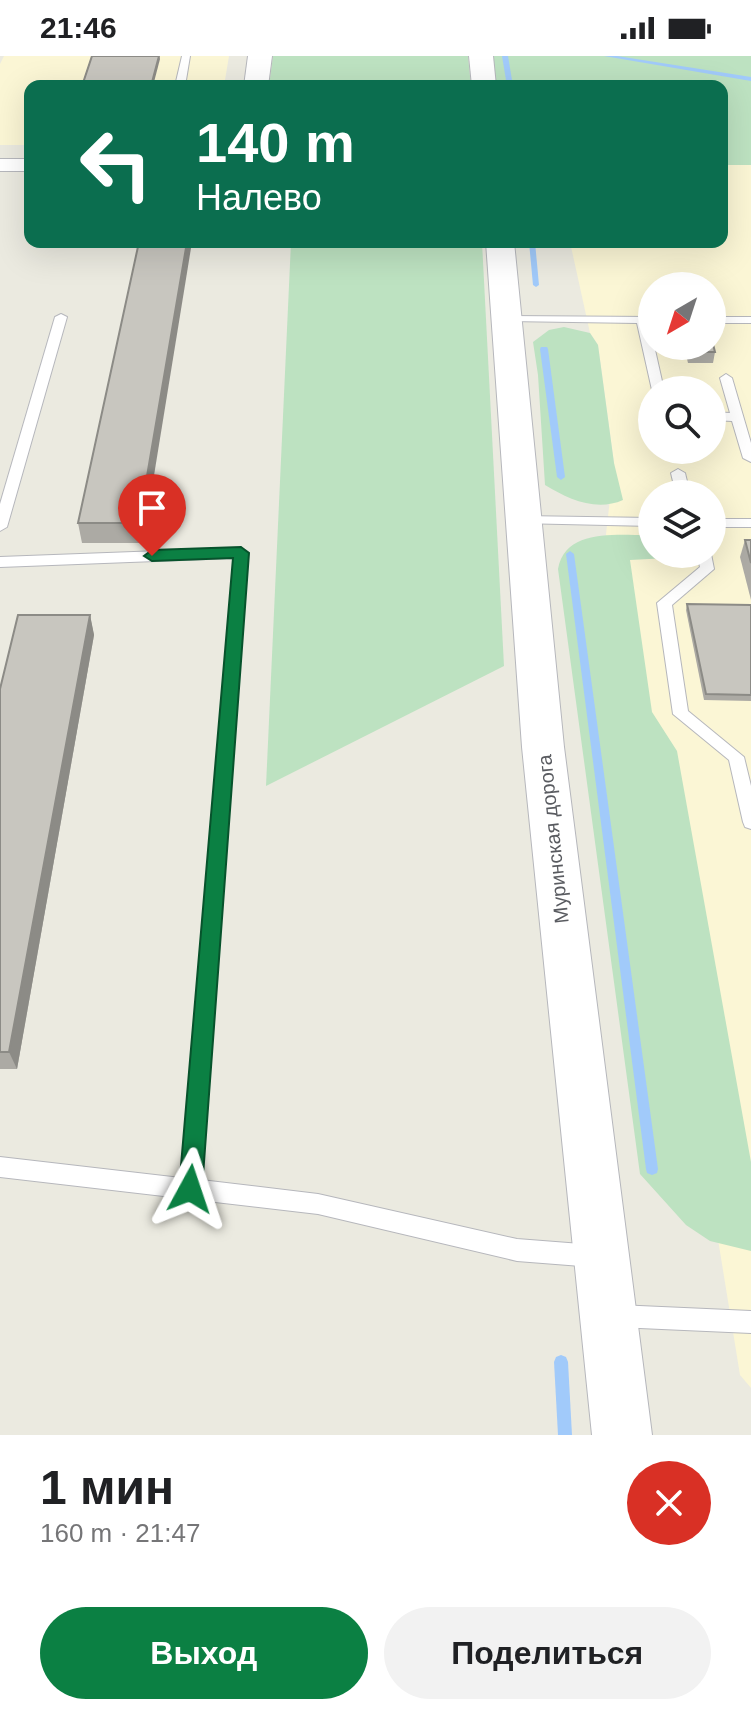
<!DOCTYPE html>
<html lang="ru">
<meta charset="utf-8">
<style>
:root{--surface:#fff;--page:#f2f2f2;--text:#202124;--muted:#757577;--accent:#0b8043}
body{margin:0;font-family:Arial,sans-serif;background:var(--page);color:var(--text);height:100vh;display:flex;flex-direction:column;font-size:30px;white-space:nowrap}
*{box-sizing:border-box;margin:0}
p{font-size:26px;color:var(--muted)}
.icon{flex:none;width:44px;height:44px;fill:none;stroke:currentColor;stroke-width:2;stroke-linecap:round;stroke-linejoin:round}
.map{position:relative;height:1379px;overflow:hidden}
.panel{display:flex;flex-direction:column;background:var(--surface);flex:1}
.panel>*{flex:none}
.guide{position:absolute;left:24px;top:24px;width:704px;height:168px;border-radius:16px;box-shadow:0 8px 32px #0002;background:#0b6e4f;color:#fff;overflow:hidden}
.needle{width:52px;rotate:219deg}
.tools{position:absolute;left:638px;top:216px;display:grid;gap:16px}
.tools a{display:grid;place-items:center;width:88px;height:88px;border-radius:50%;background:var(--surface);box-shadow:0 8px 32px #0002;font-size:40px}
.pin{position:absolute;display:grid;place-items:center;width:68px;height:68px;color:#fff;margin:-82px -34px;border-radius:50% 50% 50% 0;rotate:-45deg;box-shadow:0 0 8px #0007}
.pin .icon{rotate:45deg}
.me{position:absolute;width:88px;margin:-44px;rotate:5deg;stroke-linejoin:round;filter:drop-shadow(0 0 6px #0008)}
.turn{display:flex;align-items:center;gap:28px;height:168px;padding:0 40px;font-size:36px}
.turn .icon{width:104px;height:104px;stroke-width:2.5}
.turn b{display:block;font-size:56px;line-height:68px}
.round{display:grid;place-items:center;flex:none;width:84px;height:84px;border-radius:42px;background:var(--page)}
.summary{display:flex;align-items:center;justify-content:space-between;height:136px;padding:0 40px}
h1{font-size:48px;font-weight:800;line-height:60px}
.button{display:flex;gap:16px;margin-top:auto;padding:16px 40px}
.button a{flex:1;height:92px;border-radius:48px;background:var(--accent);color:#fff;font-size:32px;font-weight:800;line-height:92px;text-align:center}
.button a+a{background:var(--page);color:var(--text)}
.status{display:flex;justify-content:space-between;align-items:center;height:56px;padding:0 40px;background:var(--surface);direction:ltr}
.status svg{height:22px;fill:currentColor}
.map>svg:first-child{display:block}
.commercial{fill:#fbf6d5;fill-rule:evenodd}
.green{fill:#bde2c1}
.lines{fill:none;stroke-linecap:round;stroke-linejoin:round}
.stream{fill:#a1cafa;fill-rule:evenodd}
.service-casing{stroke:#b6b7bc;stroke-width:2}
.minor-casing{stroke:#b6b7bc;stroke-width:2}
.tertiary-casing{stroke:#b6b7bc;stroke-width:2}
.service{fill:#fff;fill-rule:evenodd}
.minor{fill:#fff;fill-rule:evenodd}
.tertiary{fill:#fff;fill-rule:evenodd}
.wall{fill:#acaaa4}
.shaded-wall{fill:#8c8b86}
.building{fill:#c8c6bf;stroke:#8c8b86;stroke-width:2}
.route{fill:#0b8043;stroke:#07532c;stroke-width:2}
.labels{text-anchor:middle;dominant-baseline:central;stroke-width:7;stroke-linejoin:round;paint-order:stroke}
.street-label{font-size:20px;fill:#595b60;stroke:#fff}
</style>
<div class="status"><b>21:46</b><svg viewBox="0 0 49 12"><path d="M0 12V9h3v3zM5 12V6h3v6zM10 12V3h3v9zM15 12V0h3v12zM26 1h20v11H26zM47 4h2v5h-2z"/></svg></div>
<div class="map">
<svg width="751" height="1379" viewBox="0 0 751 1379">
<rect width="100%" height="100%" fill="#ebeae0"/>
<g class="commercial">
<path d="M4 0H229L224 30H30V89H0V8Z"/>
<path d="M722 109H751V1332L740 1319 605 487 614 407 598 289 590 277 570 186H722ZM652 230H712V290H652ZM652 334H712V394H652ZM652 438H712V498H652Z"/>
</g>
<g class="green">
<path d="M273 0H468L471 30H269Z"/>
<path d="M492 0H751V109H722V30H494Z"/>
<path d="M291 186H482L504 610 266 730Z"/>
<path d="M564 271 590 277 598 289 614 407 623 444C596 456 568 443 545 429L538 319 533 286 549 274Z"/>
<path d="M652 479V498H672L668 502 630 504 652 656 677 695 751 1106V1195L710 1185 686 1169 640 1118 558 513C566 471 619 480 652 479Z"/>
</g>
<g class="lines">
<g class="stream">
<path d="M502 0H508L513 30H507Z"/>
<path d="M604 0H617L751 21V25Z"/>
<path d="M529 186H535L539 229 536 231 533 229Z"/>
<path d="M541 291H547L548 293 565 421 561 424 557 421 540 293Z"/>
<path d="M570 495 574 498 658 1113 657 1117 652 1119 647 1117 646 1113 566 498Z"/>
<path d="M561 1299 566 1301 568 1306 572 1379H558L554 1306 556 1301Z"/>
</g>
<defs>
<g id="service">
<path d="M182 0H190L185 30H175Z"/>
<path d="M61 258 67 261 7 471 0 475V448L55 261Z"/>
<path d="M508 260 652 261V267H649L664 334H652L637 267 504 265 502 263Z"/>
<rect x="712" y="261" width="39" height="6"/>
<path d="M726 318 732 322 751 387V406L743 402 732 365 712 364V356L730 357 720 322Z"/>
<path d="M667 394H679V397L673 401 668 400Z"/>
<path d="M678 413 685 417 690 438H676L671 417Z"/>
<path d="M522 460 652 462V470L517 467 515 464Z"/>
<rect x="712" y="463" width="39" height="8"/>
<path d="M241 492 248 497 201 1124 318 1138 517 1183 594 1189 602 1192 605 1200 602 1208 594 1211 517 1205 318 1158 0 1121V1101L181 1122 234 502 0 511V501Z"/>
<path d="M697 498H711L714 513 672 549 688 655 744 701 751 730V773L745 771 743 766 729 704 673 658 657 547 700 511Z"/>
<path d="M617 1249 751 1255V1277L617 1271 609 1268 606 1260 609 1252Z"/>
</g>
<rect id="minor" x="0" y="103" width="30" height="12"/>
<g id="tertiary">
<path d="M248 0H272L268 30H244Z"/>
<path d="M469 0H493L496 30H472Z"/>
<path d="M486 186H514L564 691 652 1379H592L522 691Z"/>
</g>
</defs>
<use href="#service" class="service-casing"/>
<use href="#minor" class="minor-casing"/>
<use href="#tertiary" class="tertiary-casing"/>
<use href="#service" class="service"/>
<use href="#minor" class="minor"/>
<use href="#tertiary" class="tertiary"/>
</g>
<g class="wall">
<path d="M139 186 143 487H82L78 467Z"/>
<path d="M684 290H712L715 296 713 307H688Z"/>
<path d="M745 484H751V544L740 501Z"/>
<path d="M687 548 751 549V645L704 644 686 554Z"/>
<path d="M90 559 94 579 17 1013H0V633Z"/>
</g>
<g class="shaded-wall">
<path d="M159 0 160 3 153 30H151Z"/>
<path d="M187 186H192L143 487 139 467Z"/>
<path d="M90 559 94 579 17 1013 9 996Z"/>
</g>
<g class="building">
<path d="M92 0H159L151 30H82Z"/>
<path d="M139 186H187L139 467H78Z"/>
<path d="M712 284 715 296H691L689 290H712Z"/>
<path d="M745 484H751V507Z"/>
<path d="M687 548 751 549V639L706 638Z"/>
<path d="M18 559H90L9 996H0V633Z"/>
</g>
<path class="route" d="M241 491 249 497 202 1133 199 1141 190 1145 182 1141 179 1133 233 502 152 505 144 500 152 494Z"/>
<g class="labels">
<g class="street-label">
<text transform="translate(553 783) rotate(-96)">Муринская дорога</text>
</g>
</g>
</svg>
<div class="tools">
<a><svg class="needle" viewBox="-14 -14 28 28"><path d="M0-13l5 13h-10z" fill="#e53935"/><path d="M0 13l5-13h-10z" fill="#757577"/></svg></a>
<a><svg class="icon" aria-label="search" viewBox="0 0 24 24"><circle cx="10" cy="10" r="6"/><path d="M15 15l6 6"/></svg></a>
<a><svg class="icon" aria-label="layers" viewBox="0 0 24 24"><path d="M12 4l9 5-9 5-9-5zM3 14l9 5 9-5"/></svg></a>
</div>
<div class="pin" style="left:152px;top:500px;background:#d93025"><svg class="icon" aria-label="arrive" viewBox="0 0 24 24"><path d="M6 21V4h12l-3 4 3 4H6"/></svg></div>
<svg class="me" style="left:190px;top:1133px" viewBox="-20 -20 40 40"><path d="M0-17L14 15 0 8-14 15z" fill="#0b8043" stroke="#fff" stroke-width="4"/></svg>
<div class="guide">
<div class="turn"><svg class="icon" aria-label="left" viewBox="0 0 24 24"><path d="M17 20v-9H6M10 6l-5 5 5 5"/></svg><div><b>140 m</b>Налево</div></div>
</div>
</div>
<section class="panel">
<div class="summary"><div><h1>1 мин</h1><p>160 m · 21:47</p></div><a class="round" style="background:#d93025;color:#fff"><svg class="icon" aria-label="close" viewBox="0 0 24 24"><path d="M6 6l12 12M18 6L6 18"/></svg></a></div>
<div class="button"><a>Выход</a><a>Поделиться</a></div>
</section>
